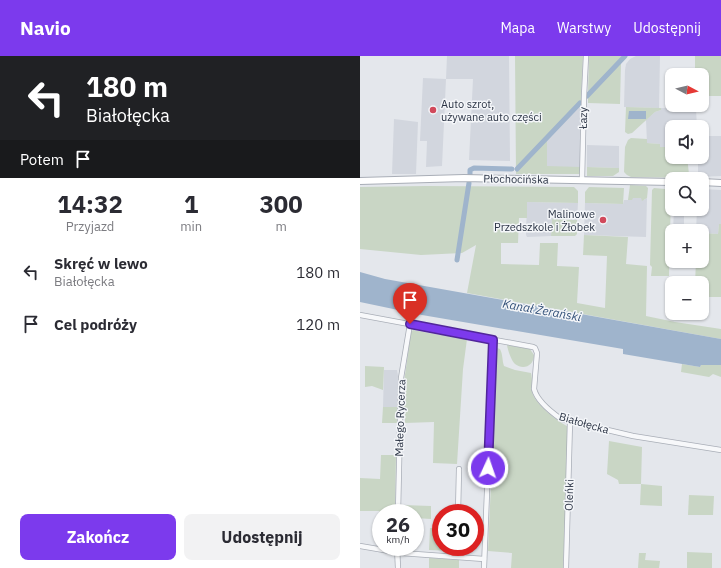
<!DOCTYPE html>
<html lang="pl">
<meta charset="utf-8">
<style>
:root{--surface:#fff;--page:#f2f2f3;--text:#2b2b33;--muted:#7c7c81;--accent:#7c3aed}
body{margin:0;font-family:"IBM Plex Sans",sans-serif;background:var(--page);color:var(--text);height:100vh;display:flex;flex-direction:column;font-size:15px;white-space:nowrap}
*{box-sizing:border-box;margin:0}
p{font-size:13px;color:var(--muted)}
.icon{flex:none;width:22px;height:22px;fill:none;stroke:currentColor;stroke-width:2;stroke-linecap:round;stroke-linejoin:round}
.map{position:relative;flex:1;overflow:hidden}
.sheet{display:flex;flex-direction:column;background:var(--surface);width:360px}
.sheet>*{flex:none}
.top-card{background:#202124;color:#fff;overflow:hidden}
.needle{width:26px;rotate:97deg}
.tools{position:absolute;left:305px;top:12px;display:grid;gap:8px}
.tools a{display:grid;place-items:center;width:44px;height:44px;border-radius:8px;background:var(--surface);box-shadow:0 1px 3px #0004;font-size:20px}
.speed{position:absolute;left:12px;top:448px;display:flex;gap:8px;font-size:20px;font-weight:700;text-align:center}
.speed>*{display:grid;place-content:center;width:52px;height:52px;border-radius:50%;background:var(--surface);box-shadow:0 1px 3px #0004;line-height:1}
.speed small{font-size:10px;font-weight:400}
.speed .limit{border:6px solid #d22;background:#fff;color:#111}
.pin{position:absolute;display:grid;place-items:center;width:34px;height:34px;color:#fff;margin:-41px -17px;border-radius:50% 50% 50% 0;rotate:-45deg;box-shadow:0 0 4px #0007}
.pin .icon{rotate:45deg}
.me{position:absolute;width:44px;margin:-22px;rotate:3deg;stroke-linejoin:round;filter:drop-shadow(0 0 3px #0008)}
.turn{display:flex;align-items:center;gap:14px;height:84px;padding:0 20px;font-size:18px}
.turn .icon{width:52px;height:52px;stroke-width:2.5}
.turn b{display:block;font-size:28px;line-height:34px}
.then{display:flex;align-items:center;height:38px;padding:0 20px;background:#0003;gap:8px;font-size:15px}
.eta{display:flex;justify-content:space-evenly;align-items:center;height:68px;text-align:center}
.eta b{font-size:24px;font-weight:700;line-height:28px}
.button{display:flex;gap:8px;margin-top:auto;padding:8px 20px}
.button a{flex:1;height:46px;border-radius:8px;background:var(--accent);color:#fff;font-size:16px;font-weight:700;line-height:46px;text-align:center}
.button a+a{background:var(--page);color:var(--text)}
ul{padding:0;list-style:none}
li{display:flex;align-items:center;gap:12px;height:52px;padding:0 20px}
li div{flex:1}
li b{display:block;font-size:15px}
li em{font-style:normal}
header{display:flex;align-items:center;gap:24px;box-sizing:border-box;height:56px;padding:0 20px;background:var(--accent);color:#fff}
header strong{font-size:19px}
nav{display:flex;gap:22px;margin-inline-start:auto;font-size:14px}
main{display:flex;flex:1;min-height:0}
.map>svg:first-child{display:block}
.built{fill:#d2d6de}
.green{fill:#c9d6c5}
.water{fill:#9fb4cc}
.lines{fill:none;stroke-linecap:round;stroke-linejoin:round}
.canal{stroke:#9fb4cc;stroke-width:5}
.street-casing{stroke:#a9aeb7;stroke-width:6}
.secondary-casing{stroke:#a9aeb7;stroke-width:8}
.street{stroke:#f7f8fa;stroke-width:4.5}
.secondary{stroke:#fff;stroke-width:6}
.route-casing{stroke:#51269a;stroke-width:10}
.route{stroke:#7c3aed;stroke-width:7}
.poi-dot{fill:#d1495b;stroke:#f4f6f9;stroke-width:1.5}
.labels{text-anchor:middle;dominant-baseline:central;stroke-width:3;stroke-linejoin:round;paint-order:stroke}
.poi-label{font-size:11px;fill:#2b3445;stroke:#f4f6f9;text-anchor:start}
.street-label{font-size:11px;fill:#2b3445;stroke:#f4f6f9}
.water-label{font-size:12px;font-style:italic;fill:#34527a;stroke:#f4f6f9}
</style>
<header>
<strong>Navio</strong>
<nav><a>Mapa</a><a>Warstwy</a><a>Udostępnij</a></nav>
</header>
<main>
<section class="sheet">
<div class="top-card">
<div class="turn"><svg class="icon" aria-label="left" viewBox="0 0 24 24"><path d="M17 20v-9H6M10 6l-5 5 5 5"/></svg><div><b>180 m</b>Białołęcka</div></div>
<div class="then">Potem<svg class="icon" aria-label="arrive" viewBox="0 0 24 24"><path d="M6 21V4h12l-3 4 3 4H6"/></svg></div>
</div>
<div class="eta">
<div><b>14:32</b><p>Przyjazd</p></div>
<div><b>1</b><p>min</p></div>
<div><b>300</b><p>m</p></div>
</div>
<ul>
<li><svg class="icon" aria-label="left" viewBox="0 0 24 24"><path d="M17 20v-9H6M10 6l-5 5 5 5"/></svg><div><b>Skręć w lewo</b><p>Białołęcka</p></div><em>180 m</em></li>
<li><svg class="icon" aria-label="arrive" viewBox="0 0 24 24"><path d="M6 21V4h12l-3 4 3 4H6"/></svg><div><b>Cel podróży</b></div><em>120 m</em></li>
</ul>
<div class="button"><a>Zakończ</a><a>Udostępnij</a></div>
</section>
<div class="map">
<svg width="361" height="512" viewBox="0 0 361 512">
<rect width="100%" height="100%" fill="#e4e7ec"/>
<g class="built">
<path d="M87 0H149L150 105 109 104 113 23H86L82 110 66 111 67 85H60L63 22 86 23Z"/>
<path d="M276 0H300L299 52 264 51 265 14 266 8 270 3Z"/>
<path d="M221 48 220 111H187V84Z"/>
<path d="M301 52 336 53 337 71H312V97H310L300 91V88L287 87 286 64 295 56 301 54Z"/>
<path d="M34 63 58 66 56 118H32Z"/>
<path d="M342 80H361V120L338 121V101H342Z"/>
<path d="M227 89 259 90V112L227 111Z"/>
<path d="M342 133 361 134V168H359L358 178 342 177V175H336L337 153H342Z"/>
<path d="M272 142H282L284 144 287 142 286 181 224 179 225 147 263 148 264 144H271Z"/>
<path d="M167 146 218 147 217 164 192 163 191 180 167 181 166 179Z"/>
<path d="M314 153H324V175H313Z"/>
<path d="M24 314H37L38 320 37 351H23Z"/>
</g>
<g class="green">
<path d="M155 0H223L221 45 187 80V110L220 111V118H156Z"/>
<path d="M229 0H262L259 6 228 37Z"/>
<path d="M335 0H361V40H342V19H335Z"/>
<path d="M261 7 260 48 228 47V40Z"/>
<path d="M266 51 301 52V54L295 56 272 77 268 78 265 76Z"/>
<path d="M271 82 287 83V87L300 88V91H306L310 97H312V101H327L329 118 332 122 271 121 267 119 264 116 265 91 268 84Z"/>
<path d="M227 111 259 112V116L253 120H227Z"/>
<path d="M270 129 286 130 288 132 287 142 282 145 281 142H273L272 144H268Z"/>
<path d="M66 130 214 131 218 135V147L167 146V162H159L158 187H141V208L179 209 180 187H198L197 210 219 211 217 247 245 252 247 200 223 199 224 179 268 181 266 208 287 210 286 260 315 266 361 273V283L107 237 116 189 102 197 61 199 0 193V131Z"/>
<path d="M229 131 264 132 263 148 225 147V136Z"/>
<path d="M294 132 305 133 311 138 309 220H291L292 211 290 209 292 134Z"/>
<path d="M192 163 217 164V178L215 180H191Z"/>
<path d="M359 168H361V241H342V227H335L336 205H342V177L358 178Z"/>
<path d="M53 274 80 279 81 277 107 283 103 313 97 408 73 407 74 366 45 367V357L42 356V341L45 340 43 333 51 276Z"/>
<path d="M147 289 170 293 174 299C174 309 164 315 155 308 151 304 148 295 147 289Z"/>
<path d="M137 292 140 293C143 299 142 304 144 310L155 314 171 317C173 324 171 330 172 336 175 348 198 366 209 371L203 512H151L152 497 128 495Z"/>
<path d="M322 308 340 311 341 309H361V321L353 318 349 321 321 316Z"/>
<path d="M5 310 24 311 23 334 12 330 5 331Z"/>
<path d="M23 351H37V367H22Z"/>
<path d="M249 385 282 391 281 428 302 430V450L280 449 281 428H259L258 424 247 418Z"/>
<path d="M21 399H36L35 457H21V460H19V455H0V422L20 423Z"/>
<path d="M329 439 354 440 353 459H328Z"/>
<path d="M43 449 71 450V463L55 462V457H43Z"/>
<path d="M70 472H81V491H93V495L69 494Z"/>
<path d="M327 496 352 497V512H327Z"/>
<path d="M279 497H286L285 504 300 505 299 512H278Z"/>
<path d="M69 502 99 504V512H69Z"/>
</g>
<g class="water">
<path d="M269 55H286V63H268Z"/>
<path d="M0 216 25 223 361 283V309H341L340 311 263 298V293L62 259 0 246Z"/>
</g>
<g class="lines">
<g class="canal">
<path d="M227 40 265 0"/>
<path d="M157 113 220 47"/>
<path d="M110 118V114L114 112 152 113"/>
<path d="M97 204 109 127"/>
</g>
<defs>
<g id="street">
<path d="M222 124 224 40 226 0"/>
<path d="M0 259 173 291 175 292 177 297 174 333C177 345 191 356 201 363L273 380 361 394"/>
<path d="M38 457 41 322 50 268"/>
<path d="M98 457 99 413"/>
<path d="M0 490 41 497 124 503"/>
<path d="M37 491 38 512"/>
<path d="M96 500V491"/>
<path d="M124 512 133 284"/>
<path d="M206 512 210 365"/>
</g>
<g id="secondary">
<path d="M0 125 104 122 312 126"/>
<path d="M342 126 361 127"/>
</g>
</defs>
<use href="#street" class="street-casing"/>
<use href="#secondary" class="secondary-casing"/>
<use href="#street" class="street"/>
<use href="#secondary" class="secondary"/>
</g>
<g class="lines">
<defs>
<path id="route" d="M50 268 133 284 128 412"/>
</defs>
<use href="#route" class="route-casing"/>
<use href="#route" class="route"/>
</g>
<g class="poi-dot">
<circle cx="73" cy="54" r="4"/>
<circle cx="243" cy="164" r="4"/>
</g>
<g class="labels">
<g class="poi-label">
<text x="81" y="48">Auto szrot,<tspan x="81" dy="13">używane auto części</tspan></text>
<text x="235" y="158" text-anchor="end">Malinowe<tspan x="235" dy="13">Przedszkole i Żłobek</tspan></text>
</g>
<g class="street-label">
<text transform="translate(223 62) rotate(-89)">Łazy</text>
<text transform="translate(156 123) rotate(1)">Płochocińska</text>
<text transform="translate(40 362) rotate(-88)">Małego Rycerza</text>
<text transform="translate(224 367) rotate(16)">Białołęcka</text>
<text transform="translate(209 439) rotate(-88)">Oleńki</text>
</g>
<g class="water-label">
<text transform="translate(182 254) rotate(10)">Kanał Żerański</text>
</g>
</g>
</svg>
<div class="tools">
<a><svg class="needle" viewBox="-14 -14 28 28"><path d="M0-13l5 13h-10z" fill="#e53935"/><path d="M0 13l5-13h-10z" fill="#7c7c81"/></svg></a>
<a><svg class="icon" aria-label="sound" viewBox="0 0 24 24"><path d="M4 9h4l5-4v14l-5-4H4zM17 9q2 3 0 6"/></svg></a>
<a><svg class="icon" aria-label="search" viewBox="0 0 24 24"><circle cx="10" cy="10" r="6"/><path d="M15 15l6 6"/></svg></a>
<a>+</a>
<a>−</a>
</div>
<div class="speed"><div>26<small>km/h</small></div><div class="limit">30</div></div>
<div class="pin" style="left:50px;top:268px;background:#d93025"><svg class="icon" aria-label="arrive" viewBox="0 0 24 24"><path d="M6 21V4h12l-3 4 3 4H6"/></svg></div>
<svg class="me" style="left:128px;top:412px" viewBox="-20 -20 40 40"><circle r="17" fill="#7c3aed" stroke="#fff" stroke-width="3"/><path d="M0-11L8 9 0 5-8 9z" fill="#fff"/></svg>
</div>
</main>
